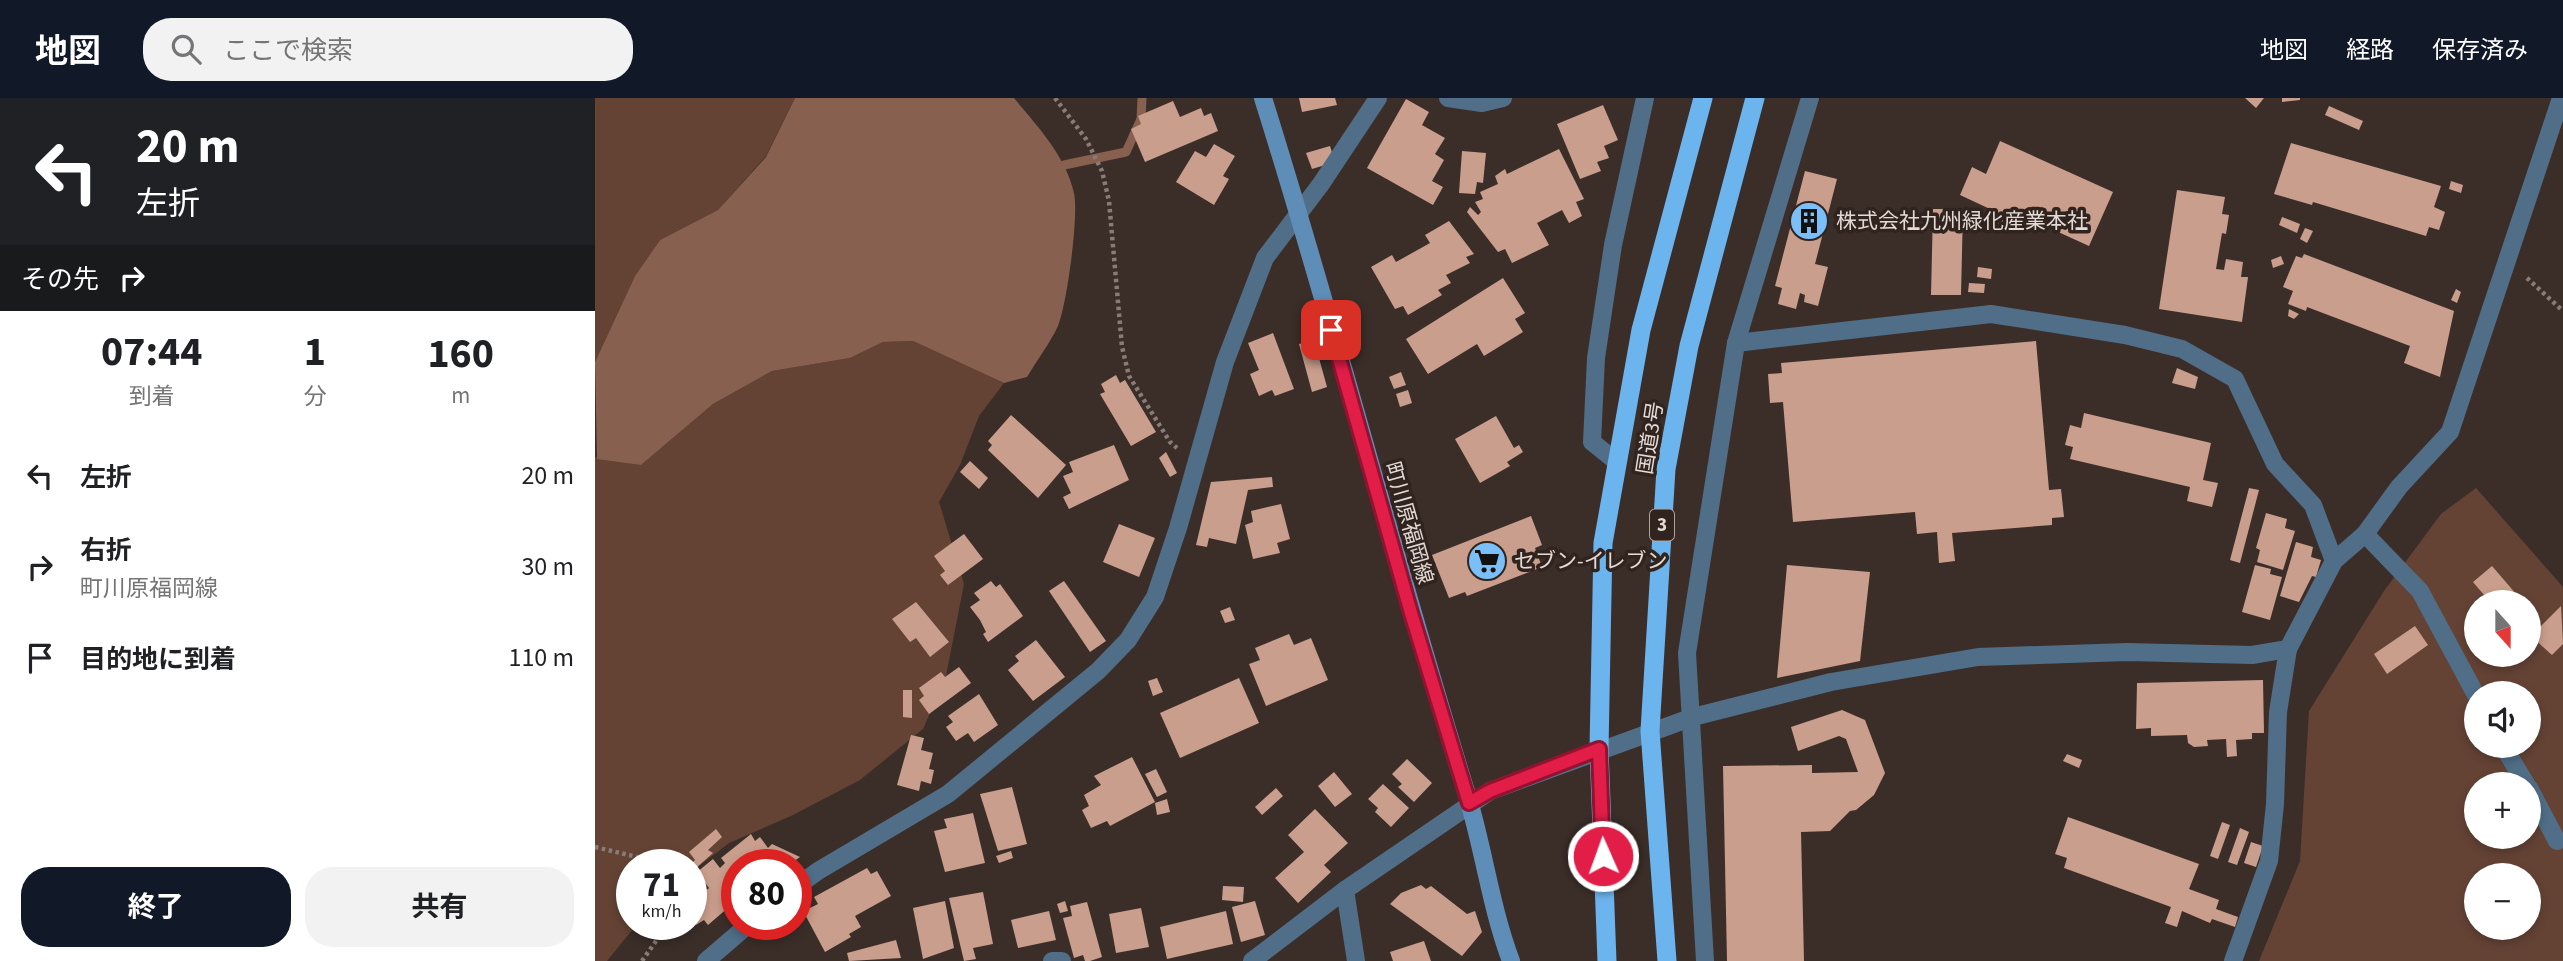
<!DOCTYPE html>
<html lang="ja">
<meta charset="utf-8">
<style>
:root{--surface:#fff;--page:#f2f2f2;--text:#202124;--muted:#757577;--accent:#111827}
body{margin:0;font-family:"Source Sans 3","Noto Sans JP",sans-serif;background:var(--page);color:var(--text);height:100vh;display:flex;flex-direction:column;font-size:26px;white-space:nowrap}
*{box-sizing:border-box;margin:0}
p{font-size:23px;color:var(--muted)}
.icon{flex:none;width:38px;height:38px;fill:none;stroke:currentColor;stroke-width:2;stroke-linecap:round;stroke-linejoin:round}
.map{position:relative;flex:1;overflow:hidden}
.panel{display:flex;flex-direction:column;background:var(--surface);width:595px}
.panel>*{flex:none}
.hud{background:#202124;color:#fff;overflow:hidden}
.needle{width:46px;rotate:159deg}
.buttons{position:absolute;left:1869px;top:492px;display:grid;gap:14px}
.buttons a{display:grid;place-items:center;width:77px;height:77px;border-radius:50%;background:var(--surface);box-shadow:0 4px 10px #0003;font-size:35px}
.speed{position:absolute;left:21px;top:751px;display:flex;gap:14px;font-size:35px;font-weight:700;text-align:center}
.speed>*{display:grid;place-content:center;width:91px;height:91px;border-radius:50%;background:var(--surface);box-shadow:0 4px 10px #0003;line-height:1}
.speed small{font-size:18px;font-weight:400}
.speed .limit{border:10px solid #d22;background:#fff;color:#111}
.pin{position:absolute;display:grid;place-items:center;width:60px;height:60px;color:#fff;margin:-30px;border-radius:14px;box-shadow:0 4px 10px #0006}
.me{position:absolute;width:77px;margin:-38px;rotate:358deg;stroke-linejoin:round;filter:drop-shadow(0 0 5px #0008)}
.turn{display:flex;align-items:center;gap:24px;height:147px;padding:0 21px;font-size:32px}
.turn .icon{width:91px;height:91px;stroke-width:2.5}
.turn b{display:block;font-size:49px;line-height:60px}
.then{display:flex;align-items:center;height:66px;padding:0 21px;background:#0003;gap:14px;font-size:26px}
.eta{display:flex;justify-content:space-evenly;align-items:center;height:119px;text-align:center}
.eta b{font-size:42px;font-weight:700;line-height:49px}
.button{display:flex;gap:14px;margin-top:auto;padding:14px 21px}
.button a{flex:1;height:80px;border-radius:28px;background:var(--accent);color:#fff;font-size:28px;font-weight:700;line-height:80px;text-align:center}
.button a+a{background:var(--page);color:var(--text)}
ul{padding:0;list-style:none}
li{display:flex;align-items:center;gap:21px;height:91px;padding:0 21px}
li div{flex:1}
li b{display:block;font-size:26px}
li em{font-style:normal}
header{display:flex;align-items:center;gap:42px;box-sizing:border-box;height:98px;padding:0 35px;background:var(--accent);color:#fff}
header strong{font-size:33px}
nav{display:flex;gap:38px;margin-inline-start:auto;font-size:24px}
.search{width:490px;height:63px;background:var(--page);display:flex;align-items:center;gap:18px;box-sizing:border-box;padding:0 24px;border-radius:28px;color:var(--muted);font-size:26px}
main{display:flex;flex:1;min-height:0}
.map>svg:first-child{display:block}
.green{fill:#644335;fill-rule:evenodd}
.water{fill:#88604f}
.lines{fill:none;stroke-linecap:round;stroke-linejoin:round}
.stream{stroke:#88604f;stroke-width:9}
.building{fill:#ca9e8c}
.path{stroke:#877c78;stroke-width:4.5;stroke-dasharray:3.5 3.5;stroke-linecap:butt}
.minor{stroke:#506e87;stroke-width:18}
.secondary{stroke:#5e8eb7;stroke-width:18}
.trunk{stroke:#6cb4ed;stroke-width:19}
.route-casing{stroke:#92132f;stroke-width:18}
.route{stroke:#e11d48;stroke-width:12}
.labels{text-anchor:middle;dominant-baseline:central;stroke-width:7;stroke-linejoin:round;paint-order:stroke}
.shield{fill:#31241f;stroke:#aea39f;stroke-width:2}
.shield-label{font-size:19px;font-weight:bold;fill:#e3dad6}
.poi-label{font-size:21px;fill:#e3dad6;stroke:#31241f;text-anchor:start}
.street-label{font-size:21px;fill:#e3dad6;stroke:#31241f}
</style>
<header>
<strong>地図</strong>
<div class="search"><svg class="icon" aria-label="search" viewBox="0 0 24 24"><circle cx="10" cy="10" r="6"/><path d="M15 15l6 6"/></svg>ここで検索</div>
<nav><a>地図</a><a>経路</a><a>保存済み</a></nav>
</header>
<main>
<section class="panel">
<div class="hud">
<div class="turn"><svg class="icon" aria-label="left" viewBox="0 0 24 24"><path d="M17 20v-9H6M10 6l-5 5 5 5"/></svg><div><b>20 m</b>左折</div></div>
<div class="then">その先<svg class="icon" aria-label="right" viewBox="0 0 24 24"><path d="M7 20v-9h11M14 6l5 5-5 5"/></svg></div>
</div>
<div class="eta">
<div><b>07:44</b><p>到着</p></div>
<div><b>1</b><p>分</p></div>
<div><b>160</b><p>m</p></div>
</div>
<ul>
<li><svg class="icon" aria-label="left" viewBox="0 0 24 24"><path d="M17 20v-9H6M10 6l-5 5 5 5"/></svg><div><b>左折</b></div><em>20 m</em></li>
<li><svg class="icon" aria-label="right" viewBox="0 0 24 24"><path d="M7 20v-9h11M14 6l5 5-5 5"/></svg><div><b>右折</b><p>町川原福岡線</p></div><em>30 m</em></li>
<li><svg class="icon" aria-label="arrive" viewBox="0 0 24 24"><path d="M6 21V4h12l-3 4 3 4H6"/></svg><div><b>目的地に到着</b></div><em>110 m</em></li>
</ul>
<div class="button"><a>終了</a><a>共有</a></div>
</section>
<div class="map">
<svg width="1968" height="863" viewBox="0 0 1968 863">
<rect width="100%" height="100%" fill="#3b2e29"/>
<g class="green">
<path d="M0 0H200L171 58 123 112 65 142 40 178 0 264Z"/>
<path d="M318 243 409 285 384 318 365 367 344 404 369 486 351 578 328 631 265 682 198 717 134 745 96 774V766H37V826H42L12 863H0V359L46 367 118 306 177 273 255 260 288 244Z"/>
<path d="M1881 390 1968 489V863H1664L1705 763 1714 613 1789 493 1846 416ZM1881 504H1934V556H1881ZM1881 595H1934V648H1881ZM1881 686H1934V738H1881ZM1881 777H1934V830H1881Z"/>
</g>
<path class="water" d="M200 0H419C442 28 471 58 479 95 484 117 472 206 463 228 455 245 442 262 432 279L409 285 318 243 288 244 255 260 177 273 118 306 46 367 2 361 0 264 40 178 65 142 123 112 171 59Z"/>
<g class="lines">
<path class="stream" d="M469 67 531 54 546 21 547 0"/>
</g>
<g class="building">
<path d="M704 0H740L742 7 707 14Z"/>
<path d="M1650 0H1669L1661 10Z"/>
<path d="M1687 0H1705V2L1687 4Z"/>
<path d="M811 1 834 14 827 27 850 40 840 56 849 62 837 83 848 89 838 107 772 70Z"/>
<path d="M578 3 585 19 606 10 609 18 616 15 623 33 550 64 536 31 546 26 543 18Z"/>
<path d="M1008 7 1023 42 1009 48 1014 60 1002 64 1006 73 985 81 962 26Z"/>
<path d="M1734 8 1768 23 1764 32 1730 17Z"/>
<path d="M1405 43 1518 94 1494 148 1413 111 1408 121 1413 123 1409 133 1389 124 1395 111 1365 97 1377 69 1391 76Z"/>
<path d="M1696 45 1846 88 1839 109 1850 114 1844 132 1834 129 1831 138 1718 104 1717 107 1679 96Z"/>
<path d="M619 46 640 58 628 78 634 81 619 107 581 84 600 53 611 59Z"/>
<path d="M735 48 740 64 717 71 711 55Z"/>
<path d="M964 51 989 101 981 104 987 118 974 125 967 112 942 125 954 147 917 165 910 151 903 154 872 114 875 109 883 117 886 114 880 104 888 101 885 94 903 86 900 78 910 71 912 76Z"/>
<path d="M867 53 891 55 888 85 882 84 880 96 864 95Z"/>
<path d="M1210 73 1242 81 1220 166 1233 169 1223 208 1209 204 1210 197 1205 195 1201 211 1183 206 1187 190 1180 188Z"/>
<path d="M1856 83 1868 87 1866 95 1854 91Z"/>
<path d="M1582 92 1630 99 1627 116 1634 117 1631 136 1627 135 1621 171 1629 172 1631 161 1648 164 1646 179H1653L1647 224 1564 211Z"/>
<path d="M1338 111H1368L1366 197H1336Z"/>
<path d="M1247 113 1258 115 1257 125 1246 123Z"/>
<path d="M1687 119 1705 126 1702 135 1684 127Z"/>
<path d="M854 123 879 156 871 159 875 165 851 177 856 185 843 192 847 197 813 217 808 208 800 211 776 169 797 157 801 164 835 145 830 137Z"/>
<path d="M1710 130 1718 133 1712 145 1705 141Z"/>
<path d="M1709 156 1859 213 1845 279 1809 265 1815 248 1712 209 1711 213 1693 206 1698 193 1688 189 1701 158 1707 160Z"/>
<path d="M1686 158 1689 166 1678 170 1676 162Z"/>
<path d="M1383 169 1397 171 1396 181 1382 179Z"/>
<path d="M908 180 930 215 920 221 928 234 889 258 882 246 833 276 811 241Z"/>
<path d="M1374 185 1390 186 1389 195 1373 194Z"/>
<path d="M1861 191 1866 194 1862 205 1856 202Z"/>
<path d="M1694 211 1704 216 1699 221 1693 218Z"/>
<path d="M678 235 699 291 680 298 677 292 664 298 655 276 664 272 653 245Z"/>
<path d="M719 242 732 289 717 294 704 246Z"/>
<path d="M1441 243 1454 392 1466 391 1469 419 1457 420V427L1357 435 1360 463 1344 465 1342 434 1322 436 1320 414 1198 424 1188 304 1175 305 1173 276 1187 275 1186 265Z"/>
<path d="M1582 270 1603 279 1600 291 1577 285Z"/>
<path d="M806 274 811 287 799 291 794 279Z"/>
<path d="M521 277 525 285 530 282 561 334 536 348 505 296 510 294 506 286Z"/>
<path d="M813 292 817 305 805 309 801 296Z"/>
<path d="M1489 315 1616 345 1608 382 1623 385 1617 409 1592 403 1595 389 1475 361 1478 349 1470 347 1475 327 1486 330Z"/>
<path d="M416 317 471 367 443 400 393 352 397 347 393 343Z"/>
<path d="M901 318 919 350 924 347 928 354 912 364 915 368 885 385 860 341Z"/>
<path d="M519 347 534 382 474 411 468 399 476 395 468 378 478 374 474 364Z"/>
<path d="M571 354 582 375 575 379 564 360Z"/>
<path d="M375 363 393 380 384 391 365 374Z"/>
<path d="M677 379 678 389 653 392 641 446 614 440 612 449 601 447 616 384Z"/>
<path d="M1654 390 1664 392 1645 465 1635 462Z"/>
<path d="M686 406 695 441 682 445 685 455 658 461 650 427 658 424 656 413Z"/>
<path d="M1671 415 1692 421 1690 430 1700 433 1688 472 1662 464 1665 452 1661 450Z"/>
<path d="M936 418 947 447 940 450 947 469 872 498 870 494 854 500 837 457Z"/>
<path d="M524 426 560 440 544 479 508 464Z"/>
<path d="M369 436 388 461 353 487 345 477 350 473 339 458Z"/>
<path d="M1701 444 1718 449 1716 459 1726 462 1721 479 1717 478 1704 504 1685 498Z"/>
<path d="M1192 467 1275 474 1265 563 1182 580Z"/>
<path d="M1660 467 1676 471 1675 476 1687 479 1675 522 1647 514Z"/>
<path d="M1897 468 1928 504H1895L1878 484Z"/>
<path d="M396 483 401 489 405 486 428 518 393 544 388 536 391 534 385 522 375 509 385 502 379 495Z"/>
<path d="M469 483 511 543 495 554 454 493Z"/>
<path d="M321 504 354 544 335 559 321 540 315 544 297 521Z"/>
<path d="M1966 508 1968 546 1957 557 1936 538Z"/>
<path d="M635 509 640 522 630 525 625 513Z"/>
<path d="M1820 528 1833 547 1792 576 1779 556Z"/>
<path d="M694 536 699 547 716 540 733 582 671 608 654 566 665 562 660 550Z"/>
<path d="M441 542 470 579 438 603 413 572 424 563 420 558Z"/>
<path d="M364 569 376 585 334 616 324 602 329 598 324 590 346 574 350 579Z"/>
<path d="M562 580 568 594 558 598 553 583Z"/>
<path d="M644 580 664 625 585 660 565 615Z"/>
<path d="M1668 582 1669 635H1657V641L1641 642 1642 658 1632 659 1631 641 1612 642 1613 648 1599 649 1593 645 1592 637 1556 638V630L1541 631 1542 585Z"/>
<path d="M308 592H317V620L308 619Z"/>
<path d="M384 596 403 627 379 644 373 635 361 643 351 629 358 624 353 618Z"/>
<path d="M1247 612 1270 622 1290 675 1279 697 1261 712 1255 713 1235 733 1206 734 1209 863H1132L1128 668 1217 667V675L1263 674 1251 641 1244 638 1203 653 1196 629Z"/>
<path d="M316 637 329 640 326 652 338 655 334 671 339 672 336 686 326 683 324 693 302 687Z"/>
<path d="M1472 656 1487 662 1484 670 1468 663Z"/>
<path d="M537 659 560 704 515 728 512 723 496 730 487 712 494 708 489 697 506 687 499 678Z"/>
<path d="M812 661 837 685 819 704 803 689 807 686 797 676Z"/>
<path d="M561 671 572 694 562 699 550 676Z"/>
<path d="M739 674 757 696 740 709 723 688Z"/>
<path d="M788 686 814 710 796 729 780 714 783 710 773 701Z"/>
<path d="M417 689 432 746 403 753 385 696Z"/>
<path d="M681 690 688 698 667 717 660 709Z"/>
<path d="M572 701 575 714 562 717 560 705Z"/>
<path d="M720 711 753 745 729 767 736 774 703 805 680 780 709 754 693 737Z"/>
<path d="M378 715 390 765 350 774 339 733 352 730 349 721Z"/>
<path d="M1473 719 1604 766 1594 791 1624 802 1621 811 1643 819 1640 829 1617 821 1615 825 1587 813 1582 829 1570 825 1576 809 1469 770 1472 760 1460 756Z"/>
<path d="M1627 724 1635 727 1623 761 1615 758Z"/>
<path d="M1645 730 1654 734 1642 767 1633 764Z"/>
<path d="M121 731 127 739 113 752 118 755 101 770 96 766 100 762 94 754Z"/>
<path d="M156 736 160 743 165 739 173 750 177 746 205 759 195 766H142V802L113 827 109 822 101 827 96 822V805L114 790 102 774 118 761 125 770 130 765 126 760Z"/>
<path d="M1656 744 1668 748 1661 769 1649 765Z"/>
<path d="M416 753 418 760 404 765 401 758Z"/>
<path d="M272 770 276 776 282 773 296 798 260 818 266 829 254 836 256 839 230 854 206 809 213 806 215 810 223 806 219 799Z"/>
<path d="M826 787 831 791 836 788 872 816 880 813 887 834 867 858 795 806 806 795Z"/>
<path d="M628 788 649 789 648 804 627 802Z"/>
<path d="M388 794 398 846 378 850 381 861 369 863 354 800Z"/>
<path d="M350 803 359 850 328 861 318 810Z"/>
<path d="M470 803 473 813 465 815 462 806Z"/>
<path d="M660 803 670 837 646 844 637 809Z"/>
<path d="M492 804 507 859 495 863H490L488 857 479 860 468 820 477 818 475 808Z"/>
<path d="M546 810 554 849 521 855 514 816Z"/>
<path d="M454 813 461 842 423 850 416 822Z"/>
<path d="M631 813 638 846 572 861 565 829Z"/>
<path d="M301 842 306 860 254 863 252 855Z"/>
<path d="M829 843 836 863H798L795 854Z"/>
</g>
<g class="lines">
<g class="path">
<path d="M460 0 491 41 507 73 514 103 527 249 534 278 575 344 582 350"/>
<path d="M1932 180 1968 213"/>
<path d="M0 749 72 766"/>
<path d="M47 863 73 826"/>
</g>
<g class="minor">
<path d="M853 0 887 5 908 0"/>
<path d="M1141 245 1396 216 1530 237 1587 251 1640 281 1680 366 1718 407 1739 463"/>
<path d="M1022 364 997 344 1001 260 1018 147 1050 0"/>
<path d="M1770 436 1825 493 1881 597"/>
<path d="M1908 648 1931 686"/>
<path d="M1934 690 1962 743"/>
<path d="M201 789 223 773 353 696 503 573 533 542 560 499 583 430 630 264 670 160 726 86 783 0"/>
<path d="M750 792 761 863"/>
<path d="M111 863 154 826"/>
<path d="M457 863H467"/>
<path d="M657 863 750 792 895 693 1098 619 1236 584 1383 559 1532 554 1657 557 1693 551 1739 463 1770 436 1804 389 1855 334 1966 0"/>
<path d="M1110 863 1092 555 1141 245 1215 0"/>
<path d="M1638 863 1674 763 1680 706 1683 614 1693 551"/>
</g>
<path class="secondary" d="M668 0C741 232 801 468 873 700 889 753 896 810 916 863"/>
<g class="trunk">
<path d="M1012 863 1004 651 1008 445 1046 232 1108 0"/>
<path d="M1072 863 1055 633 1071 371 1094 248 1160 0"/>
</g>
</g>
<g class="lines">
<defs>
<path id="route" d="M736 232 816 515 874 705 895 693 1004 651 1008 758"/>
</defs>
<use href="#route" class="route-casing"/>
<use href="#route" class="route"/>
</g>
<defs>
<symbol id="building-disc" viewBox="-11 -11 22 22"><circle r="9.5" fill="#7abff8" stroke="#31241f"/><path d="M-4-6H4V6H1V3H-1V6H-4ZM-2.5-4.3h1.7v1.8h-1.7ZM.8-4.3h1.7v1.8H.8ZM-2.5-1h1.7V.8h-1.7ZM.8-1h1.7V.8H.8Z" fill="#111"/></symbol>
<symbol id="supermarket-disc" viewBox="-11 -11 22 22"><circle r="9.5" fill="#7abff8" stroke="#31241f"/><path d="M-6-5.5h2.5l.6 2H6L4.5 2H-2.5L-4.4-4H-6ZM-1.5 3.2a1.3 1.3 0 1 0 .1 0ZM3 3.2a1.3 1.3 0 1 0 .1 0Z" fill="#111"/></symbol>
</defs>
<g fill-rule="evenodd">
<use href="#building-disc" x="1192" y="101" width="44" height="44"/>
<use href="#supermarket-disc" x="870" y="441" width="44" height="44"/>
</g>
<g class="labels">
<rect class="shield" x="1055" y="411.5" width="24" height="31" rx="5"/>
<g class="shield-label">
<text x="1067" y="427">3</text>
</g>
<g class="poi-label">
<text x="1241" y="123">株式会社九州緑化産業本社</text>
<text x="919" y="463">セブン-イレブン</text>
</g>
<g class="street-label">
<text transform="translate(1055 340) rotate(-81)">国道3号</text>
<text transform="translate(814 425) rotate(74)">町川原福岡線</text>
</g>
</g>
</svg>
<div class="buttons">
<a><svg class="needle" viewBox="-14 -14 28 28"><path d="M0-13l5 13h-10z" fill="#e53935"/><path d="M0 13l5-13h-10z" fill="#757577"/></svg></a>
<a><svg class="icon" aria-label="sound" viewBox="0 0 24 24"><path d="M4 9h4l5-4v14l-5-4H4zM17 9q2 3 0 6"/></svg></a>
<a>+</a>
<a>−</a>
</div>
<div class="speed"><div>71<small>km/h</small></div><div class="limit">80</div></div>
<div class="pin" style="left:736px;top:232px;background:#d93025"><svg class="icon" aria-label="arrive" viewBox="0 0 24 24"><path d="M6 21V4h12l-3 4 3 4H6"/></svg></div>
<svg class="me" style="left:1008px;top:758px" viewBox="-20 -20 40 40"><circle r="17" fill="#e11d48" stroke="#fff" stroke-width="3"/><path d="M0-11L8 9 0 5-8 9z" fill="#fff"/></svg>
</div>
</main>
